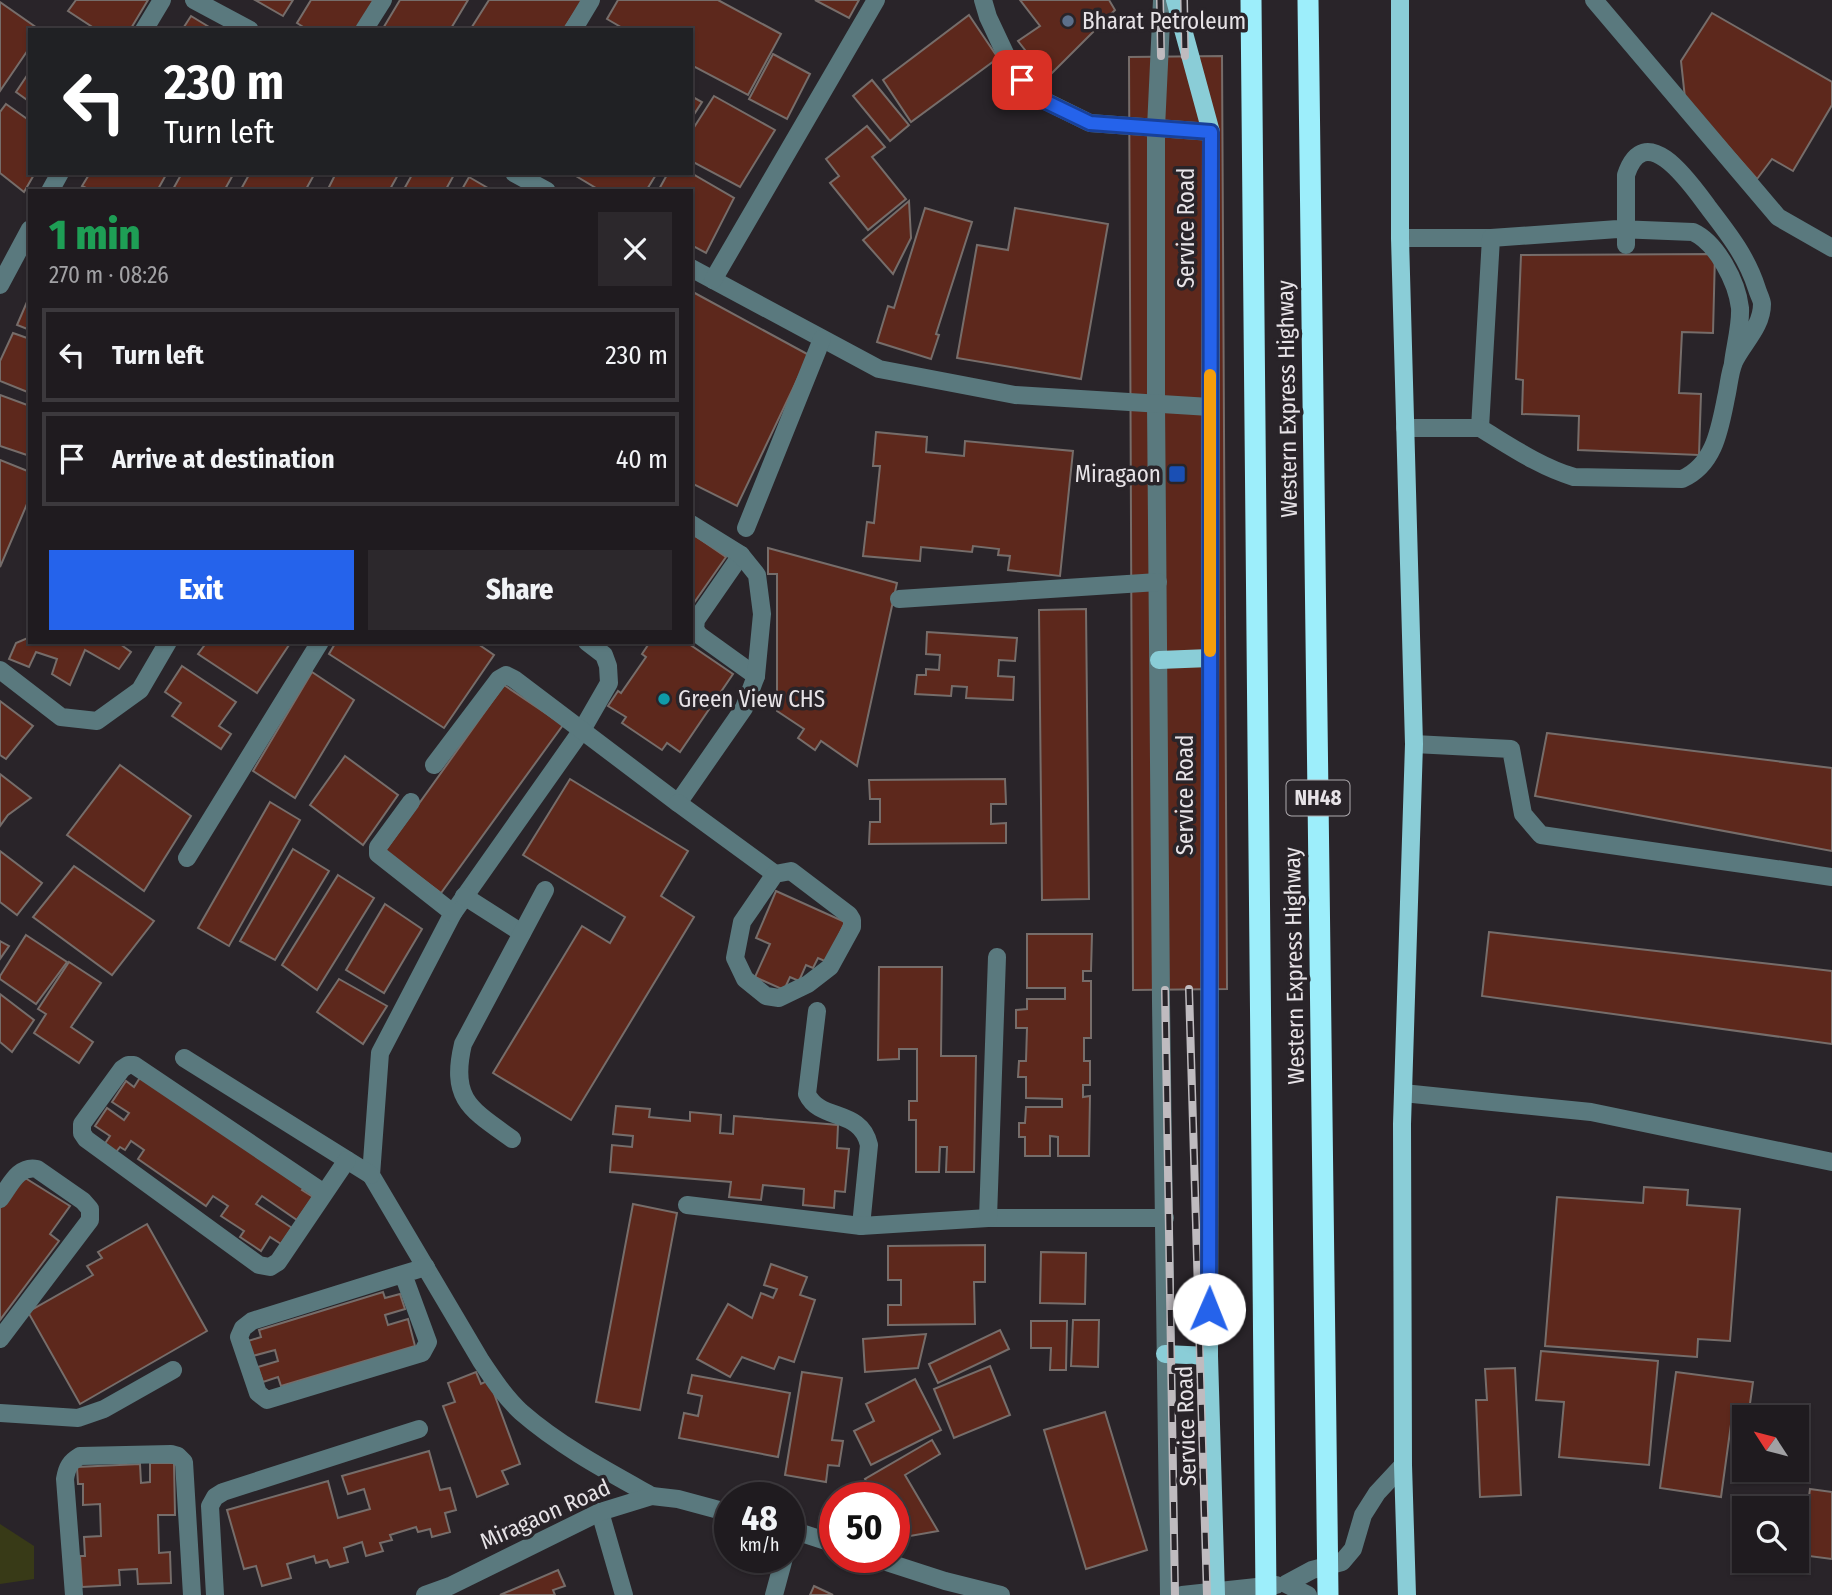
<!DOCTYPE html>
<meta charset="utf-8">
<style>
:root{--surface:#1f1b1f;--page:#2c282c;--text:#f1f3f6;--muted:#a1a1a4;--line:#3c393d;--accent:#2563eb}
body{margin:0;font-family:"Fira Sans Condensed",sans-serif;background:var(--page);color:var(--text);height:100vh;display:flex;flex-direction:column;font-size:26px;white-space:nowrap}
*{box-sizing:border-box;margin:0}
p{font-size:23px;color:var(--muted)}
.icon{flex:none;width:38px;height:38px;fill:none;stroke:currentColor;stroke-width:2;stroke-linecap:round;stroke-linejoin:round}
.map{position:relative;flex:1;overflow:hidden}
.drawer{position:absolute;left:28px;top:189px;width:665px;height:455px;display:flex;flex-direction:column;background:var(--surface);border-radius:0px;box-shadow:0 2px 5px #0004,0 0 0 2px var(--line)}
.drawer>*{flex:none}
.top-card{position:absolute;left:28px;top:28px;width:665px;height:147px;border-radius:0px;box-shadow:0 2px 5px #0004,0 0 0 2px var(--line);background:#202124;color:#fff;overflow:hidden}
.needle{width:46px;rotate:306deg}
.buttons{position:absolute;left:1732px;top:1405px;display:grid;gap:14px}
.buttons a{display:grid;place-items:center;width:77px;height:77px;border-radius:0px;background:var(--surface);box-shadow:0 2px 5px #0004,0 0 0 2px var(--line);font-size:35px}
.speed{position:absolute;left:714px;top:1482px;display:flex;gap:14px;font-size:35px;font-weight:700;text-align:center}
.speed>*{display:grid;place-content:center;width:91px;height:91px;border-radius:50%;background:var(--surface);box-shadow:0 2px 5px #0004,0 0 0 2px var(--line);line-height:1}
.speed small{font-size:18px;font-weight:400}
.speed .limit{border:10px solid #d22;background:#fff;color:#111}
.pin{position:absolute;display:grid;place-items:center;width:60px;height:60px;color:#fff;margin:-30px;border-radius:14px;box-shadow:0 4px 10px #0006}
.me{position:absolute;width:77px;margin:-38px;rotate:1deg;stroke-linejoin:round;filter:drop-shadow(0 0 5px #0008)}
.turn{display:flex;align-items:center;gap:24px;height:147px;padding:0 21px;font-size:32px}
.turn .icon{width:91px;height:91px;stroke-width:2.5}
.turn b{display:block;font-size:49px;line-height:60px}
.round{display:grid;place-items:center;flex:none;width:74px;height:74px;border-radius:0px;background:var(--page)}
.overview{display:flex;align-items:center;justify-content:space-between;height:119px;padding:0 21px}
h1{font-size:42px;font-weight:800;line-height:52px;color:#1e9e55}
.primary-button{display:flex;gap:14px;margin-top:auto;padding:14px 21px}
.primary-button a{flex:1;height:80px;border-radius:0px;background:var(--accent);color:#fff;font-size:28px;font-weight:800;line-height:80px;text-align:center}
.primary-button a+a{background:var(--page);color:var(--text)}
ul{padding:0;list-style:none}
li{display:flex;align-items:center;gap:21px;height:94px;margin:0 14px 10px;padding:0 7px;border:4px solid var(--line);border-radius:0px}
li div{flex:1}
li b{display:block;font-size:26px}
li em{font-style:normal}
.map>svg:first-child{display:block}
.green{fill:#383a17}
.building{fill:#5d281c;stroke:#766d6a;stroke-width:2}
.lines{fill:none;stroke-linecap:round;stroke-linejoin:round}
.minor{stroke:#5a797e;stroke-width:18}
.major{stroke:#8acdd7;stroke-width:18}
.highway{stroke:#9deefb;stroke-width:21}
.rail-casing{stroke:#bfbbbf;stroke-width:8}
.rail{stroke:#292429;stroke-width:5;stroke-dasharray:16;stroke-linecap:butt}
.route-casing{stroke:#184099;stroke-width:18}
.route{stroke:#2563eb;stroke-width:12}
.slow{stroke:#f59e0b;stroke-width:12}
.service-dot{fill:#5c6f8a;stroke:#292429;stroke-width:2.5}
.transit-dot{fill:#1a4fb4;stroke:#292429;stroke-width:2.5}
.culture-dot{fill:#0f9aa8;stroke:#292429;stroke-width:2.5}
.labels{text-anchor:middle;dominant-baseline:central;stroke-width:7;stroke-linejoin:round;paint-order:stroke}
.shield{fill:#292429;stroke:#aeaaae;stroke-width:2}
.shield-label{font-size:21px;font-weight:bold;fill:#e7e3e7}
.poi-label{font-size:23px;fill:#e7e3e7;stroke:#292429;text-anchor:start}
.street-label{font-size:23px;fill:#e7e3e7;stroke:#292429}
</style>
<div class="map">
<svg width="1832" height="1595" viewBox="0 0 1832 1595">
<rect width="100%" height="100%" fill="#292429"/>
<path class="green" d="M0 1524 34 1546V1579L0 1584Z"/>
<g class="building">
<path d="M76 0H148L130 30H97L68 11Z"/>
<path d="M255 0H293L283 16Z"/>
<path d="M311 0H374L356 30H308L297 23Z"/>
<path d="M400 0H468L450 30H382Z"/>
<path d="M489 0H583L563 30H470Z"/>
<path d="M618 0H718L781 34 748 95 691 65V30H626L607 19Z"/>
<path d="M815 0H859L849 18Z"/>
<path d="M1020 0H1109L1115 10 1047 78 1018 41 1040 26Z"/>
<path d="M0 2 40 30H30V47L0 91Z"/>
<path d="M1712 13 1832 82V105L1793 171 1772 159 1757 179 1685 98 1681 61Z"/>
<path d="M969 15 998 58 911 122 883 80Z"/>
<path d="M191 16 214 30H182Z"/>
<path d="M773 54 810 74 787 119 749 99Z"/>
<path d="M1222 56 1227 989 1133 990 1129 57Z"/>
<path d="M30 71V102L16 92Z"/>
<path d="M872 80 909 125 890 141 853 96Z"/>
<path d="M691 96 702 102 691 119Z"/>
<path d="M714 96 775 130 740 187 691 161V132Z"/>
<path d="M6 104 30 121V173H35L24 192 0 173V112Z"/>
<path d="M867 126 885 147 872 157 906 199 868 230 830 183 839 176 826 159Z"/>
<path d="M90 173H167L157 191H92L82 186Z"/>
<path d="M182 173H234L224 191H172Z"/>
<path d="M250 173H315L305 191H240Z"/>
<path d="M336 173H399L389 191H327Z"/>
<path d="M413 173H455L445 191H403Z"/>
<path d="M571 173H657L646 191H601Z"/>
<path d="M668 173H691L734 198 706 253 691 245V191H658Z"/>
<path d="M469 177 493 191H461Z"/>
<path d="M909 201 911 238 893 274 863 240Z"/>
<path d="M925 208 972 222 936 334 939 335 931 359 877 342 888 306 894 308Z"/>
<path d="M1015 208 1108 224 1081 379 957 358 977 245 1008 250Z"/>
<path d="M1715 254 1713 333 1682 332 1679 393 1701 394 1699 455 1578 450 1579 416 1522 414 1523 380 1516 379 1521 255Z"/>
<path d="M691 291 809 355 737 506 691 483Z"/>
<path d="M30 295V330L17 325Z"/>
<path d="M13 333 30 339V393L0 381V361Z"/>
<path d="M0 395 30 406V456L0 446Z"/>
<path d="M876 432 927 437 926 452 964 456 965 441 1073 451 1060 576 1008 570 1010 556 998 555 999 549 973 546 972 552 921 547 920 561 863 556 867 522 874 523 880 466H873Z"/>
<path d="M0 460 30 472V497L0 567Z"/>
<path d="M691 533 726 557 691 607Z"/>
<path d="M768 548 897 583 857 766 821 741 815 750 798 738 804 729 777 711V574H768Z"/>
<path d="M1086 609 1089 899 1042 900 1039 610Z"/>
<path d="M927 632 1017 638 1015 661 999 660 998 676 1014 677 1013 700 966 698 967 687 952 686 951 696 915 694 917 675H926V669L939 670 940 655 926 654Z"/>
<path d="M30 637V642H121L120 644 131 652 119 669 85 650 70 685 52 674 57 659 36 652 29 667 9 659 16 643Z"/>
<path d="M207 642H291L257 693 198 654Z"/>
<path d="M336 642H475L494 655 444 728 329 654Z"/>
<path d="M650 642H686L733 674 680 752 667 743 662 750 622 723 626 717 608 706 618 691 621 693 646 657 642 654Z"/>
<path d="M182 666 236 702 219 726 231 734 221 749 172 716 181 703 165 692Z"/>
<path d="M312 672 354 700 295 798 253 771Z"/>
<path d="M504 685 563 725 441 893 385 851Z"/>
<path d="M0 701 33 726 6 759 0 755Z"/>
<path d="M1547 733 1832 768V851L1535 796Z"/>
<path d="M345 756 398 795 363 845 310 805Z"/>
<path d="M120 765 191 816 144 891 67 835Z"/>
<path d="M0 774 31 798 8 815 0 826Z"/>
<path d="M570 779 688 851 661 896 694 917 571 1120 493 1073 582 926 610 943 625 917 523 855Z"/>
<path d="M1005 779 1006 804H991V824L1006 823V843L869 844 870 822H880V799H870L869 780Z"/>
<path d="M270 802 300 820 229 946 198 928Z"/>
<path d="M293 849 329 871 275 960 240 941Z"/>
<path d="M0 851 42 883 17 915 0 902Z"/>
<path d="M74 866 154 921 112 975 33 917Z"/>
<path d="M338 875 374 898 317 990 282 965Z"/>
<path d="M776 891 845 922 827 962 818 958 813 968 806 965 799 981 790 977 784 990 755 977 770 944 756 938Z"/>
<path d="M385 904 422 929 384 993 346 970Z"/>
<path d="M1489 932 1832 971V1044L1482 996Z"/>
<path d="M1027 934H1092L1091 971H1083V981H1091V1038H1084V1061H1090V1085H1083V1097L1090 1096 1089 1156H1058V1137L1050 1136V1156H1025V1137H1019V1123H1025L1026 1107H1062V1099L1026 1098V1077H1018L1019 1061H1026L1027 1028H1016V1010L1027 1009V999H1065V988H1027Z"/>
<path d="M26 935 67 962 36 1004 0 979V976Z"/>
<path d="M0 941 9 946 0 959Z"/>
<path d="M69 962 101 983 71 1027 93 1042 79 1063 34 1033 46 1014 38 1009Z"/>
<path d="M879 967H942L941 1056H976L974 1172H946L947 1147H940L939 1172H916V1120H909V1101H917V1049H899V1059L878 1060Z"/>
<path d="M339 979 387 1006 363 1044 317 1012Z"/>
<path d="M0 994 34 1020 12 1052 0 1042Z"/>
<path d="M141 1076 305 1186 302 1190 313 1197 297 1220 262 1196 256 1204 292 1228 281 1244 270 1237 261 1251 240 1237 244 1231 221 1216 228 1206 213 1196 206 1206 138 1159 144 1150 131 1141 125 1150 120 1147 116 1152 104 1145 110 1136 95 1126 107 1108 124 1120 129 1113 112 1102 126 1081 134 1087Z"/>
<path d="M616 1106 650 1109 649 1117 690 1121V1112L721 1115 720 1133 733 1134 734 1116 838 1125 837 1148 849 1149 845 1192 835 1191 834 1208 803 1205 804 1189 763 1185 761 1200 729 1197 731 1182 610 1172 612 1145 632 1147 633 1136 613 1134Z"/>
<path d="M22 1176 70 1206 50 1234 59 1241 0 1320V1208Z"/>
<path d="M1644 1187 1688 1190 1687 1205 1740 1209 1730 1341 1698 1339 1697 1357 1545 1346 1557 1197 1643 1203Z"/>
<path d="M633 1204 677 1213 640 1410 596 1402Z"/>
<path d="M147 1224 207 1331 80 1404 28 1312 93 1275 87 1266 102 1258 98 1252Z"/>
<path d="M985 1245V1282H974L975 1324 888 1325V1305H901V1280H888V1246Z"/>
<path d="M1041 1252 1086 1253 1085 1304 1040 1303Z"/>
<path d="M771 1264 807 1277 800 1295 815 1300 794 1362 779 1357 774 1369 742 1357 730 1377 697 1359 728 1304 752 1318 761 1293 773 1298 777 1289 764 1285Z"/>
<path d="M383 1292 385 1298 400 1294 405 1309 385 1315 388 1325 408 1319 415 1346 281 1386 278 1377 263 1382 258 1367 278 1361 275 1350 249 1357 245 1342 261 1337 259 1330Z"/>
<path d="M1073 1320H1099L1098 1367 1071 1366Z"/>
<path d="M1031 1321H1067L1066 1370H1050L1051 1348H1031Z"/>
<path d="M1000 1330 1009 1349 938 1383 929 1364Z"/>
<path d="M926 1334 918 1368 865 1372 863 1339Z"/>
<path d="M1541 1351 1658 1361 1649 1465 1559 1457 1564 1402 1536 1400Z"/>
<path d="M990 1366 1010 1415 954 1438 934 1389Z"/>
<path d="M1515 1368 1521 1495 1480 1497 1476 1400H1487L1485 1369Z"/>
<path d="M476 1372 481 1384 489 1380 520 1464 502 1471 508 1484 477 1497 443 1406 455 1402 448 1383Z"/>
<path d="M802 1372 842 1378 832 1440 843 1441 839 1466 828 1465 826 1482 785 1475Z"/>
<path d="M1676 1372 1753 1382 1748 1418 1732 1417 1721 1497 1660 1488Z"/>
<path d="M692 1375 790 1393 778 1457 679 1438 684 1413 698 1416 702 1396 688 1393Z"/>
<path d="M915 1379 941 1430 871 1465 854 1431 874 1421 866 1404Z"/>
<path d="M1105 1412 1147 1550 1086 1569 1044 1430Z"/>
<path d="M932 1440 940 1454 905 1475 938 1531 899 1538 894 1531V1498H875L865 1479Z"/>
<path d="M429 1451 440 1490 450 1488 456 1510 445 1513 450 1532 432 1537 430 1529 418 1532 416 1527 390 1535 392 1540 380 1543 383 1551 366 1556 362 1542 344 1548 348 1562 330 1567 327 1560 316 1563 314 1556 287 1564 291 1578 262 1586 256 1566 244 1569 227 1510 328 1481 338 1518 370 1509 364 1489 348 1494 342 1476Z"/>
<path d="M150 1463H174L175 1515H158L159 1553 170 1552 171 1583 138 1584 137 1569 119 1570 120 1585 82 1587 80 1556H85L84 1537 101 1536 100 1504 83 1505V1484H78L77 1467 140 1464 141 1483 150 1482Z"/>
<path d="M1810 1489 1832 1492V1559L1801 1555Z"/>
<path d="M558 1570 565 1586 553 1590 555 1595H500Z"/>
<path d="M814 1586 833 1595H810Z"/>
</g>
<g class="lines">
<g class="minor">
<path d="M194 0 250 30"/>
<path d="M983 0 988 17 1011 66 1033 95 1090 123 1211 132"/>
<path d="M1162 0 1156 128V404L1161 1002 1169 1595"/>
<path d="M1594 0 1778 217 1832 248"/>
<path d="M144 30 162 0"/>
<path d="M364 30 383 0"/>
<path d="M573 30 591 0"/>
<path d="M514 173 547 191"/>
<path d="M50 191 60 173"/>
<path d="M1400 238H1491"/>
<path d="M1626 245V175C1645 117 1691 184 1708 207 1728 233 1747 257 1757 289 1758 293 1762 300 1762 304 1762 327 1743 343 1734 362 1730 371 1729 383 1727 393 1720 426 1716 464 1682 479L1574 477C1540 467 1510 446 1480 428L1491 238 1618 229 1693 232C1717 243 1737 282 1740 308 1741 325 1735 346 1733 363"/>
<path d="M691 268 879 369 1015 395 1210 407"/>
<path d="M713 280 876 0"/>
<path d="M0 285 30 229"/>
<path d="M1405 428H1480"/>
<path d="M746 528 822 339"/>
<path d="M741 555 696 620 695 629 699 635 756 676"/>
<path d="M899 599 1158 582"/>
<path d="M587 642 604 655 608 666 609 683 582 730 453 913 380 1053 371 1175 481 1361C493 1379 505 1397 521 1412 560 1446 607 1471 652 1496"/>
<path d="M0 670 61 717 97 721 140 690 168 642"/>
<path d="M1414 744 1511 749 1523 814 1541 835 1832 877"/>
<path d="M434 765 499 679 506 675 514 679 678 803 744 708 756 676 762 614 757 575 741 555 691 524"/>
<path d="M411 802 378 847V854L453 913"/>
<path d="M678 803 775 874"/>
<path d="M187 858 320 642"/>
<path d="M791 871 849 915 852 920V927L830 967 808 984 779 998 766 996 745 979 735 958 742 922 775 874Z"/>
<path d="M464 896 522 933"/>
<path d="M817 1011 807 1094C820 1122 861 1108 869 1145L861 1226"/>
<path d="M184 1058 371 1175"/>
<path d="M1403 1093 1591 1112 1832 1162"/>
<path d="M512 1139C470 1109 450 1099 463 1044L545 890"/>
<path d="M324 1193 134 1065H128L122 1069 82 1124V1133L86 1139 259 1265 270 1267 278 1262 347 1160"/>
<path d="M0 1199C10 1186 18 1165 37 1169L83 1201 90 1209V1220L0 1339"/>
<path d="M687 1205 861 1226 988 1218H1165"/>
<path d="M988 1218 997 957"/>
<path d="M403 1274 428 1342 422 1353 267 1400 258 1393 239 1337 243 1328 252 1321 403 1274 426 1267"/>
<path d="M0 1413 78 1418 104 1409 173 1370"/>
<path d="M600 1512 624 1595"/>
<path d="M789 1529 835 1544"/>
<path d="M874 1558 945 1581 1001 1595"/>
<path d="M74 1595 65 1479C67 1467 70 1462 80 1456L171 1454 178 1456 184 1462 192 1595"/>
<path d="M215 1595 210 1506 215 1497 223 1492 419 1429"/>
<path d="M425 1595 450 1586 600 1512 652 1496 678 1499 730 1513"/>
<path d="M774 1595 784 1558"/>
<path d="M1182 1595 1276 1585"/>
<path d="M1308 1595 1286 1584 1312 1570 1342 1562 1353 1549 1363 1515 1377 1493 1403 1465"/>
</g>
<g class="major">
<path d="M1175 0 1211 132 1209 1356 1216 1595"/>
<path d="M1400 0V238L1414 744 1402 1124 1403 1465 1407 1595"/>
<path d="M1159 660 1210 658"/>
<path d="M1165 1354 1209 1356"/>
</g>
<g class="highway">
<path d="M1251 0 1266 1595"/>
<path d="M1308 0 1328 1595"/>
</g>
<defs>
<g id="rail">
<path d="M1160 0 1161 56"/>
<path d="M1184 0 1185 56"/>
<path d="M1189 989 1207 1595"/>
<path d="M1165 990 1175 1595"/>
</g>
</defs>
<use href="#rail" class="rail-casing"/>
<use href="#rail" class="rail"/>
</g>
<g class="lines">
<defs>
<path id="route" d="M1022 80 1032 95 1090 123 1211 132 1209 1309"/>
</defs>
<use href="#route" class="route-casing"/>
<use href="#route" class="route"/>
<path class="slow" d="M1210 651V375"/>
</g>
<circle class="service-dot" cx="1068" cy="21" r="7"/>
<rect class="transit-dot" x="1168" y="465" width="18" height="18" rx="3.5"/>
<circle class="culture-dot" cx="664" cy="699" r="7"/>
<g class="labels">
<rect class="shield" x="1286.5" y="780.5" width="63" height="35" rx="5"/>
<g class="shield-label">
<text x="1318" y="798">NH48</text>
</g>
<g class="poi-label">
<text x="1082" y="21">Bharat Petroleum</text>
<text x="1161" y="474" text-anchor="end">Miragaon</text>
<text x="678" y="699">Green View CHS</text>
</g>
<g class="street-label">
<text transform="translate(1186 228) rotate(-90)">Service Road</text>
<text transform="translate(1287 399) rotate(-91)">Western Express Highway</text>
<text transform="translate(1185 795) rotate(-90)">Service Road</text>
<text transform="translate(1294 966) rotate(-91)">Western Express Highway</text>
<text transform="translate(1186 1426) rotate(-92)">Service Road</text>
<text transform="translate(545 1514) rotate(-24)">Miragaon Road</text>
</g>
</g>
</svg>
<div class="buttons">
<a><svg class="needle" viewBox="-14 -14 28 28"><path d="M0-13l5 13h-10z" fill="#e53935"/><path d="M0 13l5-13h-10z" fill="#a1a1a4"/></svg></a>
<a><svg class="icon" aria-label="search" viewBox="0 0 24 24"><circle cx="10" cy="10" r="6"/><path d="M15 15l6 6"/></svg></a>
</div>
<div class="speed"><div>48<small>km/h</small></div><div class="limit">50</div></div>
<div class="pin" style="left:1022px;top:80px;background:#d93025"><svg class="icon" aria-label="arrive" viewBox="0 0 24 24"><path d="M6 21V4h12l-3 4 3 4H6"/></svg></div>
<svg class="me" style="left:1209px;top:1309px" viewBox="-20 -20 40 40"><circle r="19" fill="#fff"/><path d="M0-13L10 11 0 6-10 11z" fill="#2563eb"/></svg>
<div class="top-card">
<div class="turn"><svg class="icon" aria-label="left" viewBox="0 0 24 24"><path d="M17 20v-9H6M10 6l-5 5 5 5"/></svg><div><b>230 m</b>Turn left</div></div>
</div>
<section class="drawer">
<div class="overview"><div><h1>1 min</h1><p>270 m · 08:26</p></div><a class="round"><svg class="icon" aria-label="close" viewBox="0 0 24 24"><path d="M6 6l12 12M18 6L6 18"/></svg></a></div>
<ul>
<li><svg class="icon" aria-label="left" viewBox="0 0 24 24"><path d="M17 20v-9H6M10 6l-5 5 5 5"/></svg><div><b>Turn left</b></div><em>230 m</em></li>
<li><svg class="icon" aria-label="arrive" viewBox="0 0 24 24"><path d="M6 21V4h12l-3 4 3 4H6"/></svg><div><b>Arrive at destination</b></div><em>40 m</em></li>
</ul>
<div class="primary-button"><a>Exit</a><a>Share</a></div>
</section>
</div>
